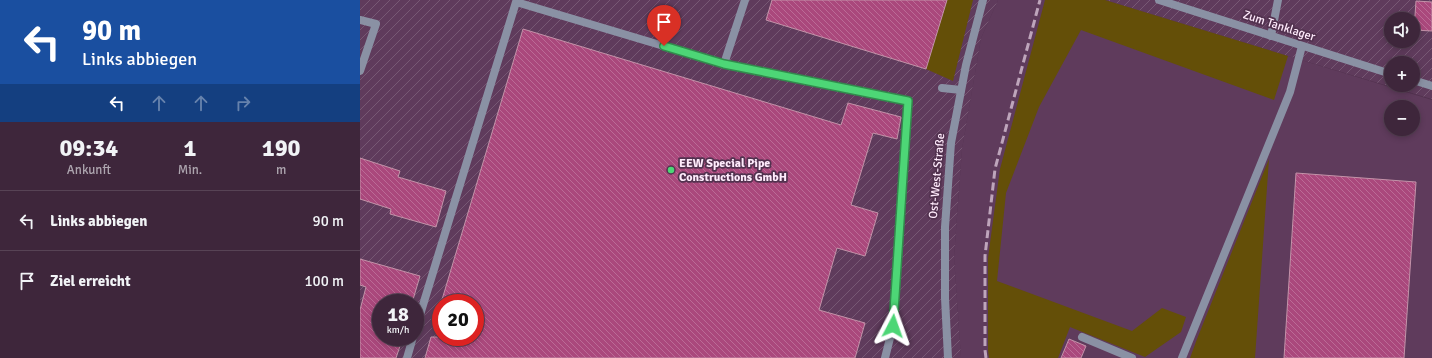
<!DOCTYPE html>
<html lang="de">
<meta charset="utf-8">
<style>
:root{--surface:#3e263b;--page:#493246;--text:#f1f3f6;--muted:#ada5af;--line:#574355}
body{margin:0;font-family:Signika,sans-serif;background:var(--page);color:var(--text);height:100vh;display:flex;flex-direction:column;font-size:15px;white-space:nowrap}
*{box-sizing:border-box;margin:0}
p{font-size:13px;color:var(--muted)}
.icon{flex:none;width:22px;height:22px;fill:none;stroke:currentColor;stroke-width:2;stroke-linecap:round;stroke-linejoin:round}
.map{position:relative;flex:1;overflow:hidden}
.sheet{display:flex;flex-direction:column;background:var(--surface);width:360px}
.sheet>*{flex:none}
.guide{background:#1a4fa0;color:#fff;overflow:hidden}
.buttons{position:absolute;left:1024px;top:12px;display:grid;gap:8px}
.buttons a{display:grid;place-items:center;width:36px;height:36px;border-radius:50%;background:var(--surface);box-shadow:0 2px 6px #0003,0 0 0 1px var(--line);font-size:20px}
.speed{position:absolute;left:12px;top:294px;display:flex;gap:8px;font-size:20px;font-weight:700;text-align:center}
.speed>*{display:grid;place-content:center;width:52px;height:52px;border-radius:50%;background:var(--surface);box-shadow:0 2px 6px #0003,0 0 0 1px var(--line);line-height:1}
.speed small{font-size:10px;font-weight:400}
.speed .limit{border:6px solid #d22;background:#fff;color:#111}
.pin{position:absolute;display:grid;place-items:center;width:34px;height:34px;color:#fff;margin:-41px -17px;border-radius:50% 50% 50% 0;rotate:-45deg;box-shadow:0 0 4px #0007}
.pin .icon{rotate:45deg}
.me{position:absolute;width:44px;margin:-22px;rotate:4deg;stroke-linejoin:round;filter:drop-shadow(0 0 3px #0008)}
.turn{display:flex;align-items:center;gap:14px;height:84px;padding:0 16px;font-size:18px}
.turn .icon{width:52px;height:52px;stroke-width:2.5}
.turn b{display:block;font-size:28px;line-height:34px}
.lanes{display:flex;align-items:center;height:38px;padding:0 16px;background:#0003;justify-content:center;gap:20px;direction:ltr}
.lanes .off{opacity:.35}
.eta{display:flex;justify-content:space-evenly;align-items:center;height:68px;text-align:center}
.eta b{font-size:24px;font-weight:700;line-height:28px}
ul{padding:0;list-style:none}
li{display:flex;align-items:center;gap:12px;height:60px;padding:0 16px;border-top:1px solid var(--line)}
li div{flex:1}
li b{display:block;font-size:15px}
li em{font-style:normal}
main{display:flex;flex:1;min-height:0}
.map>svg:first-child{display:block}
.built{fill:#5f3b5c;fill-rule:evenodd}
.industrial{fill:url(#industrial-furrows);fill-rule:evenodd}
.grass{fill:#644f08}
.building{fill:url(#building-back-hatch);stroke:#c393a9}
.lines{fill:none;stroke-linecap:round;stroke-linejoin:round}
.service{stroke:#8a91a4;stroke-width:8}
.minor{stroke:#8a91a4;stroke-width:8}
.rail{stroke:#bea5bb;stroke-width:3;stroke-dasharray:8 4;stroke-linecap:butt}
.route-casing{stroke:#328b4d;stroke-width:10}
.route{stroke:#4dd676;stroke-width:7}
.poi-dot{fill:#4dd676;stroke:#52324f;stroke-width:1.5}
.labels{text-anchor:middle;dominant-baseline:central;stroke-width:3.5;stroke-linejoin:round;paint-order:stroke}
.street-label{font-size:12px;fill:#ffebfc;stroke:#52324f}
.poi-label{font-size:12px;font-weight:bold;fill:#ffebfc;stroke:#52324f;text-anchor:start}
</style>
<main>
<section class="sheet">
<div class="guide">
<div class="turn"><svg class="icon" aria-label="left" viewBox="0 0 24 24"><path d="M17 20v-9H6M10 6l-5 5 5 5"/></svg><div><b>90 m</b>Links abbiegen</div></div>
<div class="lanes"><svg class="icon" aria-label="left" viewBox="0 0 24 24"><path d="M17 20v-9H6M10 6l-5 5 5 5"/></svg><svg class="icon off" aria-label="ahead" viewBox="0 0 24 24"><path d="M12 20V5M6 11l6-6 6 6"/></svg><svg class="icon off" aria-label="ahead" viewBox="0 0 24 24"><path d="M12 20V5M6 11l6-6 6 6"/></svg><svg class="icon off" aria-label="right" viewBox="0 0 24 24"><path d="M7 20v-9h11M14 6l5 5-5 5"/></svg></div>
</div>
<div class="eta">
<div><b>09:34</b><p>Ankunft</p></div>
<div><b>1</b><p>Min.</p></div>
<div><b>190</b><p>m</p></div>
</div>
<ul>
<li><svg class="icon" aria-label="left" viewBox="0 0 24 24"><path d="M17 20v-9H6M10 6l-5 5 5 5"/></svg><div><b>Links abbiegen</b></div><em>90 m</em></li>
<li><svg class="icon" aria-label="arrive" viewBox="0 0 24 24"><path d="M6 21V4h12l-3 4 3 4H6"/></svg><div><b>Ziel erreicht</b></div><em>100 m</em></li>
</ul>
</section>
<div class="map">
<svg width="1072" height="358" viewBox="0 0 1072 358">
<defs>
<pattern id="industrial-furrows" width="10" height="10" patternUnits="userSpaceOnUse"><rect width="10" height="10" fill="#5f3b5c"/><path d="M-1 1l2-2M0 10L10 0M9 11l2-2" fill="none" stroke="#775874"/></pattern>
<pattern id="building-back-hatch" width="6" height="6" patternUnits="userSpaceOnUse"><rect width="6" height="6" fill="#aa487c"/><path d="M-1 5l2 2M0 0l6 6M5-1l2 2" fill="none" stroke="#bb6b96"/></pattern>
</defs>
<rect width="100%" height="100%" fill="#52324f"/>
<path class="built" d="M638 0H745L1072 100V358H601L594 257 602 149 621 38ZM1031 107H1053V129H1031Z"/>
<g class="industrial">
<path d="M0 0H638L621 38 602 149 594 257 601 358H0ZM21 303H55V337H21ZM81 303H115V337H81Z"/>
<path d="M745 0H1072V99L928 56ZM1031 19H1053V41H1031ZM1031 63H1053V85H1031Z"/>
</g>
<g class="grass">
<path d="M587 0H613L593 81 566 69Z"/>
<path d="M685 0H745L928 56 914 100 721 30 679 107 646 193 637 281 772 331 802 308 826 317 821 332 785 357 710 327 698 358H629L628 350V258L640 169Z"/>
<path d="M909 159 895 358H830L837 339Z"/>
</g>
<g class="building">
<path d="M412 0H587L566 69 406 20Z"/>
<path d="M1056 1 1072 2V31L1054 30Z"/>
<path d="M163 29 481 125 488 103 541 117 537 139 513 133 491 205 518 213 505 256 477 248 459 310 505 323 495 358H65L71 337H115V303H81Z"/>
<path d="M0 158 40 171 38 177 86 191 76 227 30 214 31 209 0 199Z"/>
<path d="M936 173 1056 182 1044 358H924Z"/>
<path d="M0 259 60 276 52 303H21V337H33L42 340 36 358H0V310L6 287 0 285Z"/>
<path d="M709 339 726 346 721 358H701Z"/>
</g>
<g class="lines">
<g class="service">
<path d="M0 20 16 24 0 71"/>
<path d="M582 88 601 90"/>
<path d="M55 331 156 2 364 64 548 101 533 326 525 358"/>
<path d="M722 337 772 358"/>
<path d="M47 358 53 337"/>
<path d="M822 358 930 92 942 46"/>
</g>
<g class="minor">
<path d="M799 0 1031 74"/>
<path d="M911 36 918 0"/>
<path d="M364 64 385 0"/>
<path d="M1053 80 1072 86"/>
<path d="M588 358 585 298V227L591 143 606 65 623 0"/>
</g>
<path class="rail" d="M626 358 625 350V256L635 169 680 0"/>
</g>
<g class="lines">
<defs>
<path id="route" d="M304 46 364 64 548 101 533 326"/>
</defs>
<use href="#route" class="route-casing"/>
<use href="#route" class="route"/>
</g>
<circle class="poi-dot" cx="311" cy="170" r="4"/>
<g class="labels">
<g class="street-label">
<text transform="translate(919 26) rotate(18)">Zum Tanklager</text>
<text transform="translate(577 176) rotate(-85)">Ost-West-Straße</text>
</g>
<g class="poi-label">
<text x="319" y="163">EEW Special Pipe<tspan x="319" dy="14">Constructions GmbH</tspan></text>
</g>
</g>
</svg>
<div class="buttons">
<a><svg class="icon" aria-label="sound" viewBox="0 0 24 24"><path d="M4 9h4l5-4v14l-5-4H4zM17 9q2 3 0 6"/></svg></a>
<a>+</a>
<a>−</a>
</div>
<div class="speed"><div>18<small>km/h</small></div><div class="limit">20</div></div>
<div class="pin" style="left:304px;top:46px;background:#d93025"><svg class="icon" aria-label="arrive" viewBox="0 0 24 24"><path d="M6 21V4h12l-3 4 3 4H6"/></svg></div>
<svg class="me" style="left:533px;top:326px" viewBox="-20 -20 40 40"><path d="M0-17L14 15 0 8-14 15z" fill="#4dd676" stroke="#fff" stroke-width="4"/></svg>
</div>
</main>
